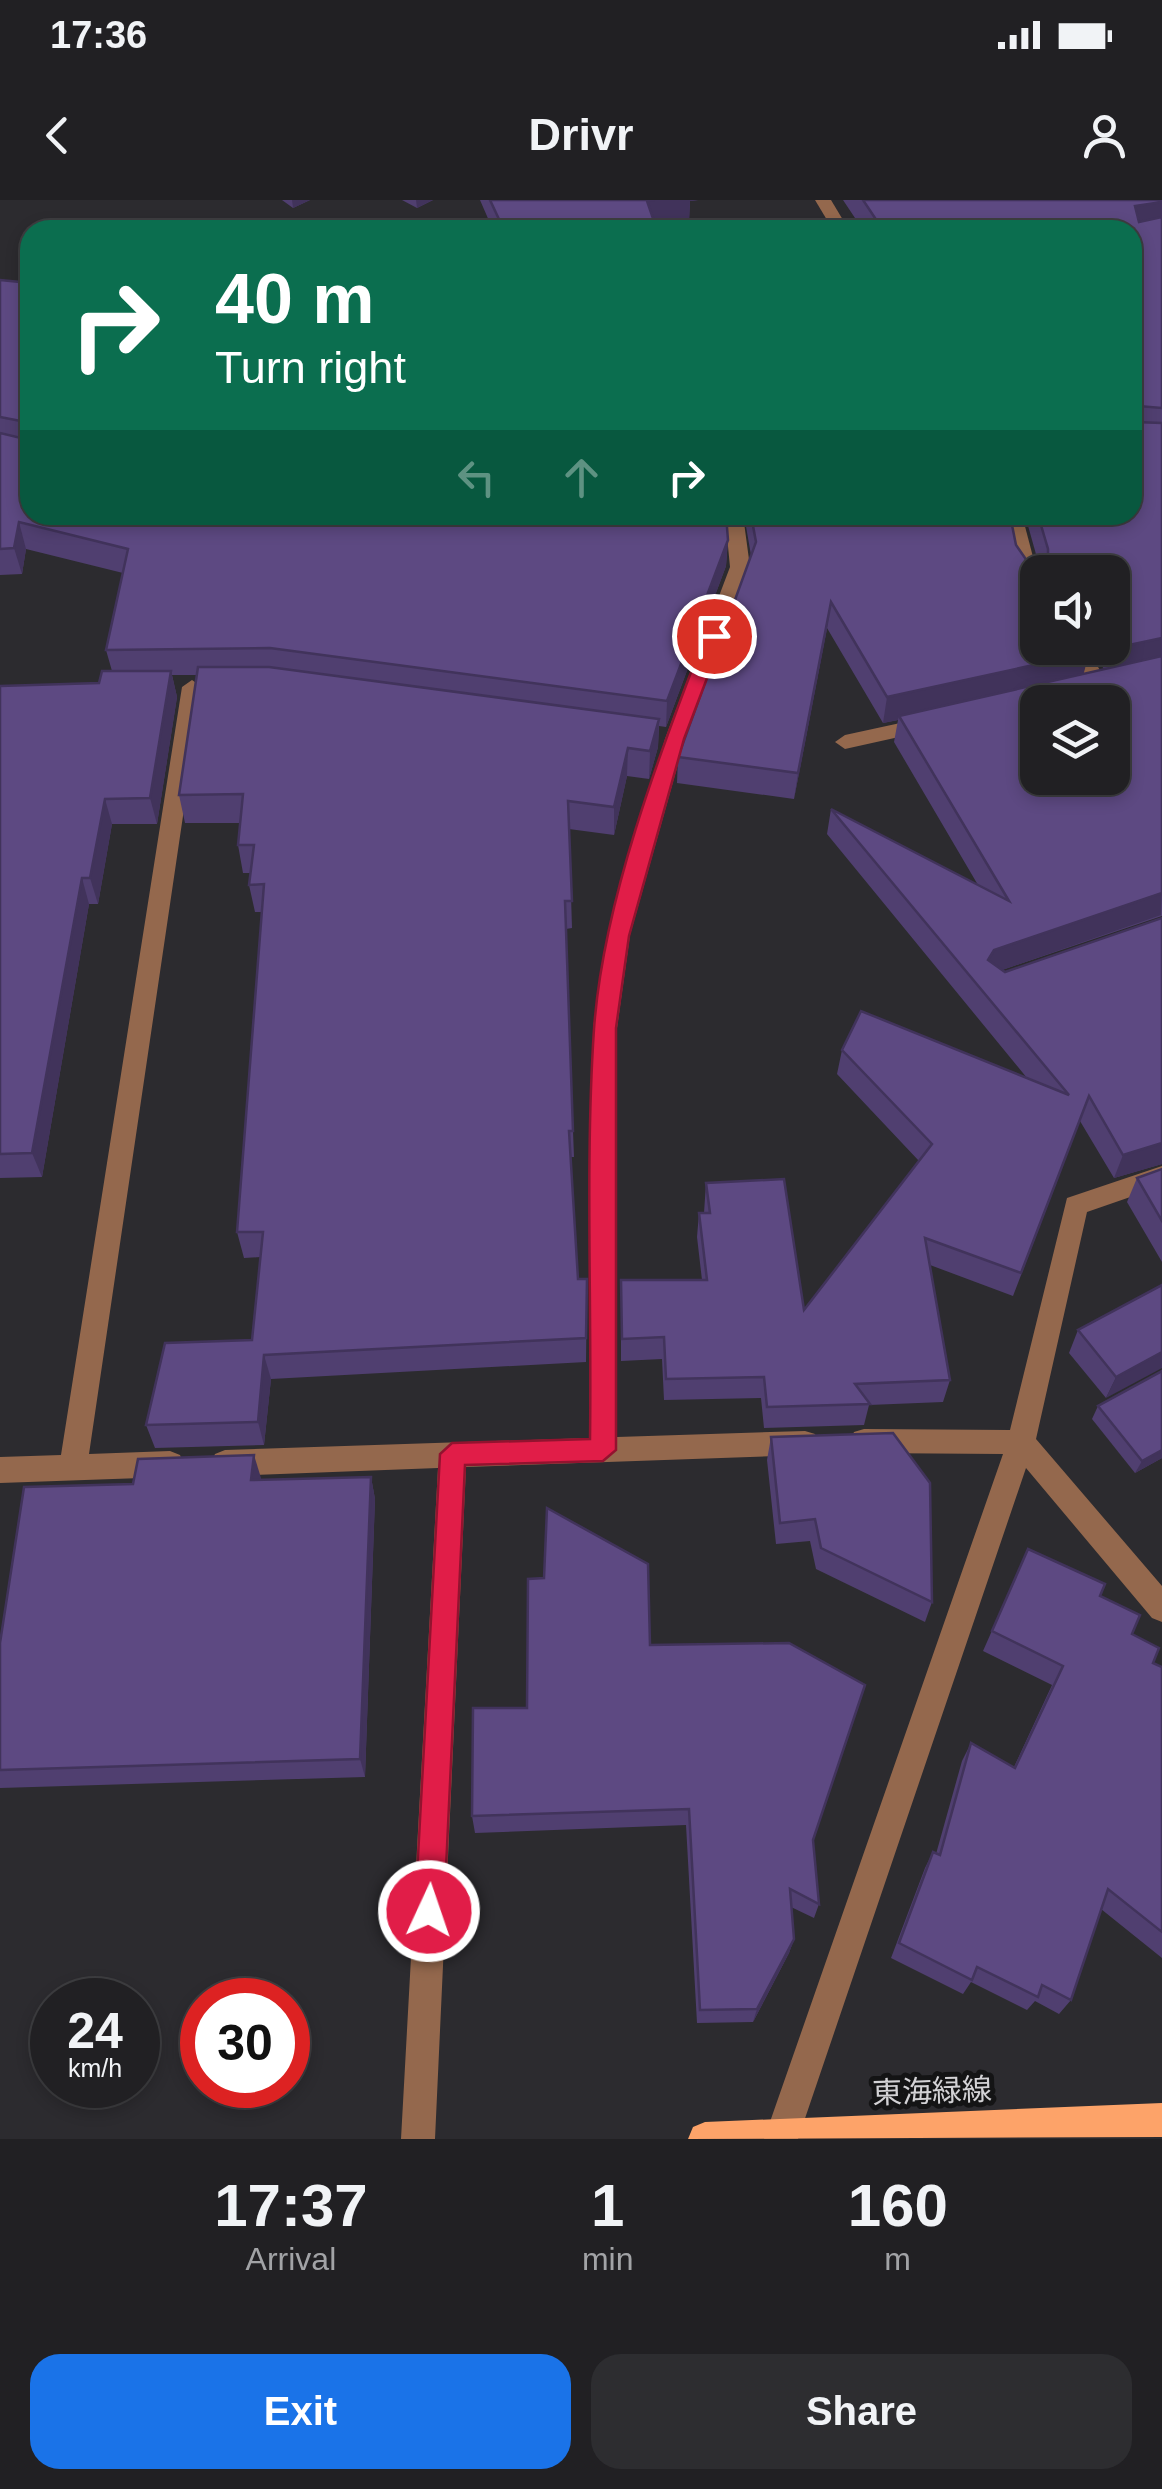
<!DOCTYPE html>
<meta charset="utf-8">
<style>
:root{--surface:#212023;--page:#2d2d30;--text:#f1f3f6;--muted:#a2a3a6;--line:#3e3e41;--accent:#1a73e8}
body{margin:0;font-family:Arial,"Noto Sans JP",sans-serif;background:var(--page);color:var(--text);height:100vh;display:flex;flex-direction:column;font-size:38px;white-space:nowrap}
*{box-sizing:border-box;margin:0}
p{font-size:32px;color:var(--muted)}
.icon{flex:none;width:55px;height:55px;fill:none;stroke:currentColor;stroke-width:2;stroke-linecap:round;stroke-linejoin:round}
.map{position:relative;height:1939px;overflow:hidden}
.drawer{display:flex;flex-direction:column;background:var(--surface);flex:1}
.drawer>*{flex:none}
.hud{position:absolute;left:20px;top:20px;width:1122px;height:305px;border-radius:30px;box-shadow:0 5px 15px #0003,0 0 0 2px var(--line);background:#0b6e4f;color:#fff;overflow:hidden}
.buttons{position:absolute;left:1020px;top:355px;display:grid;gap:20px}
.buttons a{display:grid;place-items:center;width:110px;height:110px;border-radius:20px;background:var(--surface);box-shadow:0 5px 15px #0003,0 0 0 2px var(--line);font-size:50px}
.speed{position:absolute;left:30px;top:1778px;display:flex;gap:20px;font-size:50px;font-weight:700;text-align:center}
.speed>*{display:grid;place-content:center;width:130px;height:130px;border-radius:50%;background:var(--surface);box-shadow:0 5px 15px #0003,0 0 0 2px var(--line);line-height:1}
.speed small{font-size:25px;font-weight:400}
.speed .limit{border:15px solid #d22;background:#fff;color:#111}
.pin{position:absolute;display:grid;place-items:center;width:85px;height:85px;color:#fff;margin:-42px;border:5px solid #fff;border-radius:50%;box-shadow:0 2px 10px #0007}
.me{position:absolute;width:110px;margin:-55px;rotate:3deg;stroke-linejoin:round;filter:drop-shadow(0 0 8px #0008)}
.turn{display:flex;align-items:center;gap:35px;height:210px;padding:0 30px;font-size:45px}
.turn .icon{width:130px;height:130px;stroke-width:2.5}
.turn b{display:block;font-size:70px;line-height:85px}
.lanes{display:flex;align-items:center;height:95px;padding:0 30px;background:#0003;justify-content:center;gap:50px;direction:ltr}
.lanes .off{opacity:.35}
.eta{display:flex;justify-content:space-evenly;align-items:center;height:170px;text-align:center}
.eta b{font-size:60px;font-weight:600;line-height:70px}
.action{display:flex;gap:20px;margin-top:auto;padding:20px 30px}
.action a{flex:1;height:115px;border-radius:30px;background:var(--accent);color:#fff;font-size:40px;font-weight:600;line-height:115px;text-align:center}
.action a+a{background:var(--page);color:var(--text)}
.status{display:flex;justify-content:space-between;align-items:center;height:70px;padding:0 50px;background:var(--surface);direction:ltr}
.status svg{height:28px;fill:currentColor}
header{display:flex;justify-content:space-between;align-items:center;height:130px;padding:0 30px;background:var(--surface);font-size:45px;font-weight:600}
.map>svg:first-child{display:block}
.lines{fill:none;stroke-linecap:round;stroke-linejoin:round}
.minor{fill:#94684d;fill-rule:evenodd}
.major{fill:#fda369;fill-rule:evenodd}
.wall{fill:#503f70}
.shaded-wall{fill:#41335b}
.building{fill:#5d4982;stroke:#41335b;stroke-width:2.5;fill-rule:evenodd}
.route{fill:#e11d48;stroke:#92132f;stroke-width:2.5}
.labels{text-anchor:middle;dominant-baseline:central;stroke-width:10;stroke-linejoin:round;paint-order:stroke}
.near-street-label{font-size:30px;fill:#d3d2d5;stroke:#141415}
</style>
<div class="status"><b>17:36</b><svg viewBox="0 0 49 12"><path d="M0 12V9h3v3zM5 12V6h3v6zM10 12V3h3v9zM15 12V0h3v12zM26 1h20v11H26zM47 4h2v5h-2z"/></svg></div>
<header><svg class="icon" aria-label="back" viewBox="0 0 24 24"><path d="M15 5l-7 7 7 7"/></svg>Drivr<svg class="icon" aria-label="person" viewBox="0 0 24 24"><circle cx="12" cy="8" r="4"/><path d="M4 21q1-7 8-7t8 7"/></svg></header>
<div class="map">
<svg width="1162" height="1939" viewBox="0 0 1162 1939">
<rect width="100%" height="100%" fill="#2c2b2f"/>
<g class="lines">
<g class="minor">
<path d="M815 0H831L849 30H833Z"/>
<path d="M725 315H743L750 367 685 539 630 735 617 828V1237L805 1231 815 1234 819 1243 815 1252 805 1255 466 1267 435 1939H401L438 1268 225 1276 215 1272 211 1263 215 1254 225 1250 589 1238 593 828 608 735 665 539 730 367Z"/>
<path d="M1004 315H1022L1038 376V397L1031 395 1013 369Z"/>
<path d="M1065 448H1085L1111 486 1108 491H1094Z"/>
<path d="M192 480 202 487 89 1254 170 1251 180 1255 184 1264 180 1273 170 1277 0 1283V1257L61 1255 182 487Z"/>
<path d="M928 517 935 519V529L845 549 835 542 845 535Z"/>
<path d="M1162 966V986L1087 1012 1036 1239 1162 1386V1422L1152 1418 1026 1268 798 1939H764L1003 1254 864 1253 854 1250 850 1241 854 1232 864 1229 1010 1230 1067 998Z"/>
</g>
<path class="major" d="M1162 1903V1937L688 1939 693 1927 705 1922Z"/>
</g>
<g class="wall">
<path d="M282 0H310L293 8Z"/>
<path d="M402 0H433L417 8Z"/>
<path d="M480 0H698L690 1 689 21 655 25 657 30H493Z"/>
<path d="M843 0H1162V716L1002 770 1005 772 1162 718V964L1114 978 1080 921 1013 1096 930 1065 950 1180 943 1202 869 1205 864 1225 764 1228 761 1198 664 1200 662 1159 621 1161V1103L702 1080 697 1037 699 1013H704L706 983 804 1110 919 961 837 874 842 850 1027 878 827 634 831 609 978 685 894 542 898 520 883 523 827 428 794 599 677 583 678 557 751 355 744 315H1010L1038 448 1089 453 1083 474 1104 469 1089 448H1112V372H1041L1025 315H1132V30H863Z"/>
<path d="M0 80 30 83V315L728 340 726 366 666 527 659 526 658 547 649 579 627 576 614 635 569 629 572 728 566 729 573 931 574 957H571L578 1079H587L586 1162 271 1179 264 1245 155 1248 146 1225 252 1140 260 1057 244 1058 237 1032 262 712H255L249 685 251 673H243L238 645 240 623H185L179 595 197 475H172L177 497 157 624H112L98 704H89L42 977 0 978V486L99 483 112 471 106 450 123 373 26 349 22 374 0 375V377Z"/>
<path d="M1162 969V1062L1127 1002 1137 978Z"/>
<path d="M1162 1085 1106 1198 1069 1153 1078 1130Z"/>
<path d="M1098 1206 1162 1258 1135 1273 1092 1219Z"/>
<path d="M771 1237 932 1402 925 1422 816 1369 810 1341 776 1344 767 1260Z"/>
<path d="M371 1277 375 1299 365 1577 0 1588V1443L133 1284 261 1278V1280Z"/>
<path d="M1028 1349 1100 1396 1153 1463 1162 1467V1758L1101 1709 1071 1800 1059 1814 1035 1801 1027 1810 971 1782 963 1794 891 1758 925 1668 933 1652 936 1654 962 1561 971 1543 1014 1567 1052 1485 983 1451Z"/>
<path d="M650 1445 813 1640 819 1704 814 1718 791 1707 794 1739 789 1753 753 1822 697 1823 686 1625 475 1633 472 1616 527 1508Z"/>
</g>
<g class="shaded-wall">
<path d="M292 0H310L293 8Z"/>
<path d="M416 0H433L417 8Z"/>
<path d="M654 0H698L690 1 689 21 647 26V1Z"/>
<path d="M1162 2V26L1132 31 1135 6Z"/>
<path d="M19 322 26 349 22 374 14 348Z"/>
<path d="M728 340 726 366 666 527 667 501Z"/>
<path d="M831 402 827 428 794 599 798 573Z"/>
<path d="M1162 438V463L1108 474 1115 448Z"/>
<path d="M1089 453 1082 480 899 516 898 520 883 523 887 497Z"/>
<path d="M171 471 177 497 157 624 150 598Z"/>
<path d="M659 519 658 547 649 579 650 551Z"/>
<path d="M628 548 627 576 614 635V607Z"/>
<path d="M105 599 112 624 98 704 90 678Z"/>
<path d="M82 678 89 704 42 977 32 953Z"/>
<path d="M1162 693 1161 715 988 775V760L994 750Z"/>
<path d="M1162 943V964L1114 978 1123 955Z"/>
<path d="M1162 1152V1168L1106 1198 1116 1177Z"/>
<path d="M264 1155 271 1179 264 1245 258 1222Z"/>
<path d="M1162 1250V1258L1135 1273 1142 1261Z"/>
<path d="M254 1255 261 1278 258 1303 251 1280Z"/>
<path d="M371 1277 375 1299 365 1577 360 1559Z"/>
<path d="M794 1739 789 1753 753 1822 757 1809Z"/>
</g>
<g class="building">
<path d="M490 0H654L647 1 657 30H504Z"/>
<path d="M863 0H1162V2L1135 6 1139 22 1162 17V208L1139 206 1136 222 1162 223V438L1115 448 1112 444V372H1046L1048 371V349L1038 315H1132V30H883Z"/>
<path d="M0 80 30 83V315H726L728 340 667 501 270 448 106 450 128 349 19 322 14 348 0 349V233L25 239 26 222 0 217Z"/>
<path d="M751 315H1010L1016 345 1034 371 1038 372V448H1085L1089 453 887 497 831 402 798 573 678 557 756 342Z"/>
<path d="M1162 456V693L994 750 988 760 1005 772 1162 718V943L1123 955 1089 896 1021 1073 925 1038 950 1180 855 1184 870 1204 767 1207 764 1177 666 1179 664 1137 622 1139 621 1080H707L699 1013H710L706 983 784 979 804 1110 932 944 842 850 861 811 1069 895 831 609 1009 701 899 516ZM1038 502H1112V578H1038Z"/>
<path d="M198 467H269L659 519 650 551 628 548 614 607 568 601 572 701H565L573 931H569L578 1079H587L586 1138 264 1155 258 1222 146 1225 165 1143 252 1140 263 1032H237L264 684 249 685 254 645H238L243 594 179 595Z"/>
<path d="M102 471H171L150 598 105 599 90 678H82L32 953 0 954V486L99 483Z"/>
<path d="M1162 969V1021L1137 978Z"/>
<path d="M1162 1085V1152L1116 1177 1078 1130Z"/>
<path d="M1162 1171V1250L1142 1261 1098 1206Z"/>
<path d="M893 1233 930 1283 932 1402 821 1348 815 1319 780 1323 771 1237Z"/>
<path d="M254 1255 251 1280 371 1277 360 1559 0 1570V1443L24 1287 133 1284 138 1259Z"/>
<path d="M547 1308 648 1364 650 1445 789 1443 865 1485 813 1640 819 1704 790 1689 794 1739 757 1809 700 1810 689 1609 472 1616 473 1508H527L528 1379 544 1378Z"/>
<path d="M1028 1349 1105 1384 1100 1396 1140 1415 1132 1434 1159 1448 1153 1463 1162 1467V1732L1108 1689 1071 1800 1042 1785 1038 1797 977 1767 972 1780 899 1743 933 1652 940 1655 971 1543 1015 1568 1063 1466 992 1431Z"/>
</g>
<path class="route" d="M714 430 723 436 684 539 629 736 616 828V1250L603 1261 465 1265 444 1711 440 1721 429 1725 419 1721 415 1711 440 1254 452 1243 590 1239C592 1104 585 963 594 829 603 702 659 554 705 436Z"/>
<g class="labels">
<g class="near-street-label">
<text transform="translate(932 1891) rotate(-2)">東海緑線</text>
</g>
</g>
</svg>
<div class="buttons">
<a><svg class="icon" aria-label="sound" viewBox="0 0 24 24"><path d="M4 9h4l5-4v14l-5-4H4zM17 9q2 3 0 6"/></svg></a>
<a><svg class="icon" aria-label="layers" viewBox="0 0 24 24"><path d="M12 4l9 5-9 5-9-5zM3 14l9 5 9-5"/></svg></a>
</div>
<div class="speed"><div>24<small>km/h</small></div><div class="limit">30</div></div>
<div class="pin" style="left:714px;top:436px;background:#d93025"><svg class="icon" aria-label="arrive" viewBox="0 0 24 24"><path d="M6 21V4h12l-3 4 3 4H6"/></svg></div>
<svg class="me" style="left:429px;top:1711px" viewBox="-20 -20 40 40"><circle r="17" fill="#e11d48" stroke="#fff" stroke-width="3"/><path d="M0-11L8 9 0 5-8 9z" fill="#fff"/></svg>
<div class="hud">
<div class="turn"><svg class="icon" aria-label="right" viewBox="0 0 24 24"><path d="M7 20v-9h11M14 6l5 5-5 5"/></svg><div><b>40 m</b>Turn right</div></div>
<div class="lanes"><svg class="icon off" aria-label="left" viewBox="0 0 24 24"><path d="M17 20v-9H6M10 6l-5 5 5 5"/></svg><svg class="icon off" aria-label="ahead" viewBox="0 0 24 24"><path d="M12 20V5M6 11l6-6 6 6"/></svg><svg class="icon" aria-label="right" viewBox="0 0 24 24"><path d="M7 20v-9h11M14 6l5 5-5 5"/></svg></div>
</div>
</div>
<section class="drawer">
<div class="eta">
<div><b>17:37</b><p>Arrival</p></div>
<div><b>1</b><p>min</p></div>
<div><b>160</b><p>m</p></div>
</div>
<div class="action"><a>Exit</a><a>Share</a></div>
</section>
